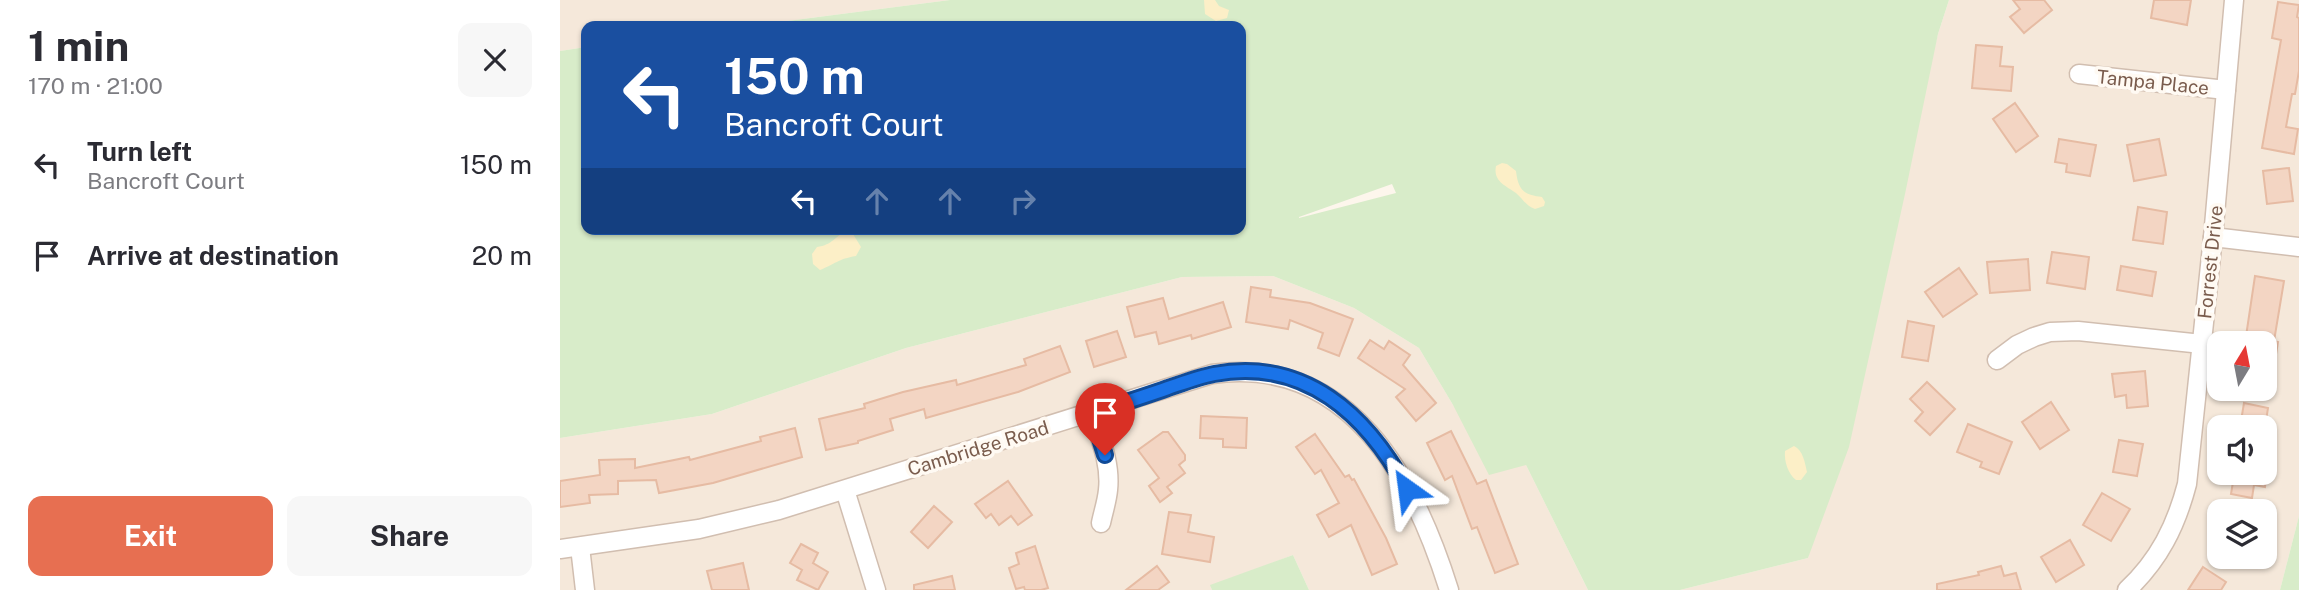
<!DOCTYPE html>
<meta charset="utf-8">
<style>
:root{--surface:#fff;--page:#f7f7f7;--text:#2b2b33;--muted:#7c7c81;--accent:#e76f51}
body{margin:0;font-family:"Public Sans",sans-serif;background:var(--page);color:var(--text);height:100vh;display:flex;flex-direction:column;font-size:26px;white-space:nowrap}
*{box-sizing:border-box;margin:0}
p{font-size:23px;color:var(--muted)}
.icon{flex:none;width:38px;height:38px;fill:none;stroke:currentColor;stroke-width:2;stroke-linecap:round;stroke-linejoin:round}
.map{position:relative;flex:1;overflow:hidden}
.sheet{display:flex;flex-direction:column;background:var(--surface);width:560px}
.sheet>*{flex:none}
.hud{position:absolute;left:21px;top:21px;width:665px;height:214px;border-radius:14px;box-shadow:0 2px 5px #0004;background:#1a4fa0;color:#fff;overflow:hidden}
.needle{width:46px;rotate:10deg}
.fabs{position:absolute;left:1647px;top:331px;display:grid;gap:14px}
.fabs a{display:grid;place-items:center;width:70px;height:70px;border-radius:14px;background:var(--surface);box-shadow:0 2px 5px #0004;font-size:35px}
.pin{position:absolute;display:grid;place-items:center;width:60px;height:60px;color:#fff;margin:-72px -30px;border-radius:50% 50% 50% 0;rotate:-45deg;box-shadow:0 0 7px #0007}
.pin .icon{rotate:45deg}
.me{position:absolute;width:77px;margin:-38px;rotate:329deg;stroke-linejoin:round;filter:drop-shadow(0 0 5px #0008)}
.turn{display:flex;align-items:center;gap:24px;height:147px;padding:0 28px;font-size:32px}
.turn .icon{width:91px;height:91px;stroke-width:2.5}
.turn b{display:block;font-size:49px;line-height:60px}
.lanes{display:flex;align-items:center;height:66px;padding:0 28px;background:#0003;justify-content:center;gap:35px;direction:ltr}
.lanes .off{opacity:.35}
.round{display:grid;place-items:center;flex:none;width:74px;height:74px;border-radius:14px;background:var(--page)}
.head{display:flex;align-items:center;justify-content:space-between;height:119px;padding:0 28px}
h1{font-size:42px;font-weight:700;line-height:52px}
.action{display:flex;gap:14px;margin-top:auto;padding:14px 28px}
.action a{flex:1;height:80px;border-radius:14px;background:var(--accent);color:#fff;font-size:28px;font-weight:700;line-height:80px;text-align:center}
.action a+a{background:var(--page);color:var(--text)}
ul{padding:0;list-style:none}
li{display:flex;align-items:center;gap:21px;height:91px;padding:0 28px}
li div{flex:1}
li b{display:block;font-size:26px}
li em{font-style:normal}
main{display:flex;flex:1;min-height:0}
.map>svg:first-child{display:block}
.residential{fill:#f5e8da;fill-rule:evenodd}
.green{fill:#d8ecc9;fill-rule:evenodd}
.sand{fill:#fcefc7}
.building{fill:#f3d5c3;stroke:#e6bba3;stroke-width:2}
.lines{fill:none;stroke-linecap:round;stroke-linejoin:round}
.minor-casing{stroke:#d1beb0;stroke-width:21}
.minor{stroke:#fff;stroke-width:18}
.route-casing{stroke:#114b97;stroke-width:18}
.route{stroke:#1a73e8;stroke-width:12}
.labels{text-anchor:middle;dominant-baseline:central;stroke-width:7;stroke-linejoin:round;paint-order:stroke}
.street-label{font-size:19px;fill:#7a5c4d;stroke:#fffaf3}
</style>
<main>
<section class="sheet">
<div class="head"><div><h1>1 min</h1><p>170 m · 21:00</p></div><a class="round"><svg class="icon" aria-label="close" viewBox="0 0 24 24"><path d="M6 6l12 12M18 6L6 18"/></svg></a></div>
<ul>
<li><svg class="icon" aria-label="left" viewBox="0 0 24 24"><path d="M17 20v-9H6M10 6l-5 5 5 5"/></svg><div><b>Turn left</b><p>Bancroft Court</p></div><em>150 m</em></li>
<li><svg class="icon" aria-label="arrive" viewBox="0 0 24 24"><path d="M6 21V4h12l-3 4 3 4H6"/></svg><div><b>Arrive at destination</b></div><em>20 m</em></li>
</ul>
<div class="action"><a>Exit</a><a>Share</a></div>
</section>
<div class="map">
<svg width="1739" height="590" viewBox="0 0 1739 590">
<rect width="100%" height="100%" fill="#fdf6ec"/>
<g class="residential">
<path d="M0 0H390L189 26H26V47L0 51Z"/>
<path d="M1389 0H1739V516L1720 590H1120L1248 558 1378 34ZM1659 343H1704V388H1659ZM1659 427H1704V472H1659ZM1659 511H1704V556H1659Z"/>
<path d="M713 276 794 308 859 348 893 405 966 465 1028 590H749L733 555 651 586 652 590H0V438L152 414 346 348 622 277Z"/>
</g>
<g class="green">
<path d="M390 0H1389L1378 34 1345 194 1289 447 1248 558 1120 590H1028L966 465 929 475 893 405 859 348 794 308 713 276 622 277 346 348 152 414 0 438V51L26 47V229H681V26H189ZM832 184 836 193 739 218V217Z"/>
<path d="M1739 516V590H1720Z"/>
<path d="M733 555 749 590H652L650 585Z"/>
</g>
<g class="sand">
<path d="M644 0H655L659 6 669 10 667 18 656 21 645 14Z"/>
<path d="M942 163 947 164 956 171C958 190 964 195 982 197L985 202 984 206 975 209C966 206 963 199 956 193 945 185 933 181 936 166Z"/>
<path d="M288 231 293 234 301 247 296 256C278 259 275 264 260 270L253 264 252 254 257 247C273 245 274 236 288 231Z"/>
<path d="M1234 446C1243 450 1245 463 1247 472L1241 480H1236C1228 474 1224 461 1225 451Z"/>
</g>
<g class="building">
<path d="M1453 0H1484L1492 10 1464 33 1450 17 1460 9Z"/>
<path d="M1594 0H1631L1627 25 1591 18Z"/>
<path d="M1718 2 1739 5 1737 17 1739 18V71L1735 94H1732L1726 127 1738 129 1734 154 1702 148 1721 40 1712 38Z"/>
<path d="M1416 45 1442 47 1440 66 1453 67 1451 91 1412 88Z"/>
<path d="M1455 103 1478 136 1456 152 1433 119Z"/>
<path d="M1499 139 1536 145 1530 176 1506 172 1507 164 1495 162Z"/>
<path d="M1599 139 1606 175 1574 181 1567 145Z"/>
<path d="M1729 168 1733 201 1707 204 1703 171Z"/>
<path d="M1578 207 1607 212 1603 244 1573 240Z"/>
<path d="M1492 252 1529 257 1525 289 1487 283Z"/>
<path d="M1468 259 1470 290 1430 293 1427 262Z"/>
<path d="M1561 266 1596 272 1592 296 1557 290Z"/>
<path d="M1399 268 1417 294 1383 317 1365 292Z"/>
<path d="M1695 276 1724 281 1714 341 1718 342 1712 379H1704V343H1685Z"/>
<path d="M691 287 711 290 710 297 750 303 793 319 779 356 758 348 763 333 730 320 728 329 686 322Z"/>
<path d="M603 298 609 319 663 302 671 327 632 339 631 335 599 344 596 332 575 337 567 307Z"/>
<path d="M1348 321 1374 326 1368 361 1342 357Z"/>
<path d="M557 331 566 357 534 367 526 341Z"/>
<path d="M810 340 824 349 829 341 850 355 843 365 876 403 856 421 836 397 845 389 798 358Z"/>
<path d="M500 346 510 372 458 392 366 418 364 409 330 419 333 430 298 441V443L266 450 259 419 305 408 304 404 343 392 396 380 397 385 466 365 464 359Z"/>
<path d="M1585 371 1588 406 1567 408 1566 395 1555 397 1552 374Z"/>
<path d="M1367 382 1395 409 1370 435 1355 421 1363 412 1350 399Z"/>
<path d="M1491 402 1509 430 1480 449 1462 422Z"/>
<path d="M1684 403 1708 408 1705 427H1680Z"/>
<path d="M641 416 687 418 686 448 663 447V439L640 438Z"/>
<path d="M1408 424 1452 442 1439 474 1420 467 1422 462 1397 452Z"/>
<path d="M235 428 242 457 153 483 99 493 96 480 58 481V494L29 495 30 503 0 507V481L40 475 39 460 75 459V468L129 457 130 460 201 441 200 437Z"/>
<path d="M891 431 917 484 926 480 958 564 935 573 917 527 912 529 892 476 885 480 867 443Z"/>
<path d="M603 432H608L625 455V460L619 465 625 473 607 487 612 493 600 502 589 486 599 478 578 450Z"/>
<path d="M755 434 785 477 789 475 792 480 794 479 826 538 837 564 812 575 791 525 769 537 757 515 779 503 761 470 755 474 736 447Z"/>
<path d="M1559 440 1583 444 1577 476 1553 472Z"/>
<path d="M1661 472H1707L1705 487 1694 485 1692 498 1671 494 1673 482 1661 479Z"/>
<path d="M448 481 472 515 458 525 451 516 439 525 431 514 426 518 415 504Z"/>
<path d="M1542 493 1570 509 1551 541 1523 525Z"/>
<path d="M374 506 392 522 368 548 351 532Z"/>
<path d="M609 512 631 515 628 532 654 537 650 562 602 554Z"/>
<path d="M1510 540 1524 565 1496 582 1481 557Z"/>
<path d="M241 544 258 553 253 563 268 572 258 590 237 580 242 570 230 563Z"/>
<path d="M475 546 488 588 481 590H465L464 587 456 589 449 568 459 564 456 553Z"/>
<path d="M183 563 189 590H152L147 571Z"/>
<path d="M597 566 609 582 598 590H566Z"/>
<path d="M1441 566 1444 576 1456 573 1461 590H1377V584L1419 575 1418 572Z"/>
<path d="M1643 567 1666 582 1661 590H1628Z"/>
<path d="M392 576 395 590H354V585Z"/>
</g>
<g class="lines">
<defs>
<g id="minor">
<path d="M1519 74 1666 90"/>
<path d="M1653 237 1739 247"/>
<path d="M1437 360 1457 345 1474 337 1490 332 1518 331 1642 344"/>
<path d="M532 413C540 438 551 464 548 490 547 501 543 513 541 523"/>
<path d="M285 490 316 590"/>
<path d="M20 547 25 590"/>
<path d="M0 549 139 529 219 510 652 374C790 355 854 478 889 590"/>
<path d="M1567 590C1599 560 1616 526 1627 484L1653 237 1674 0"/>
</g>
</defs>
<use href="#minor" class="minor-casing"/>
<use href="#minor" class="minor"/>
</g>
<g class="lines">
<defs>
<path id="route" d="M545 455 532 413C557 405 583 397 608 388 623 383 639 377 654 374 745 357 807 415 847 489"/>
</defs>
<use href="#route" class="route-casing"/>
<use href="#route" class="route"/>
</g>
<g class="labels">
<g class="street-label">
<text transform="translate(1593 82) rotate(6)">Tampa Place</text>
<text transform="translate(1650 262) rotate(-84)">Forrest Drive</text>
<text transform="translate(418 448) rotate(-17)">Cambridge Road</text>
</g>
</g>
</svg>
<div class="fabs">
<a><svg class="needle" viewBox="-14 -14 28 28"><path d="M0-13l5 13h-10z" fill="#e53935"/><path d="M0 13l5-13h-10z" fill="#7c7c81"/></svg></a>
<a><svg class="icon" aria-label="sound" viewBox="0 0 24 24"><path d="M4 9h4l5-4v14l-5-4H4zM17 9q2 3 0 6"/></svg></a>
<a><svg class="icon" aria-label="layers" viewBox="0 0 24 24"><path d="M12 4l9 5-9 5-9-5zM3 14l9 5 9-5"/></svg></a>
</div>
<div class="pin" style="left:545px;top:455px;background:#d93025"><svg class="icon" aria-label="arrive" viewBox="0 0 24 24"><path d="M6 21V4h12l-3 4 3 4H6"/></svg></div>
<svg class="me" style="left:847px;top:489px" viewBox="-20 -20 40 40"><path d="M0-17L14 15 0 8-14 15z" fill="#1a73e8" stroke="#fff" stroke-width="4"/></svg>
<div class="hud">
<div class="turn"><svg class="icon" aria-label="left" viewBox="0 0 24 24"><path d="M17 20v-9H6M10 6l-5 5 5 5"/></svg><div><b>150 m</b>Bancroft Court</div></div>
<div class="lanes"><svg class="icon" aria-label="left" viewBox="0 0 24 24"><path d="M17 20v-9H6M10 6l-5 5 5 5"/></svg><svg class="icon off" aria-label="ahead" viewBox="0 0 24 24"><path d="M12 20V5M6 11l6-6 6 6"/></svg><svg class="icon off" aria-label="ahead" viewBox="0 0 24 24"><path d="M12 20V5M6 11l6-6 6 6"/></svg><svg class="icon off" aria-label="right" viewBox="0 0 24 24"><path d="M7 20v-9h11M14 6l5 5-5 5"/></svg></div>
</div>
</div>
</main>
